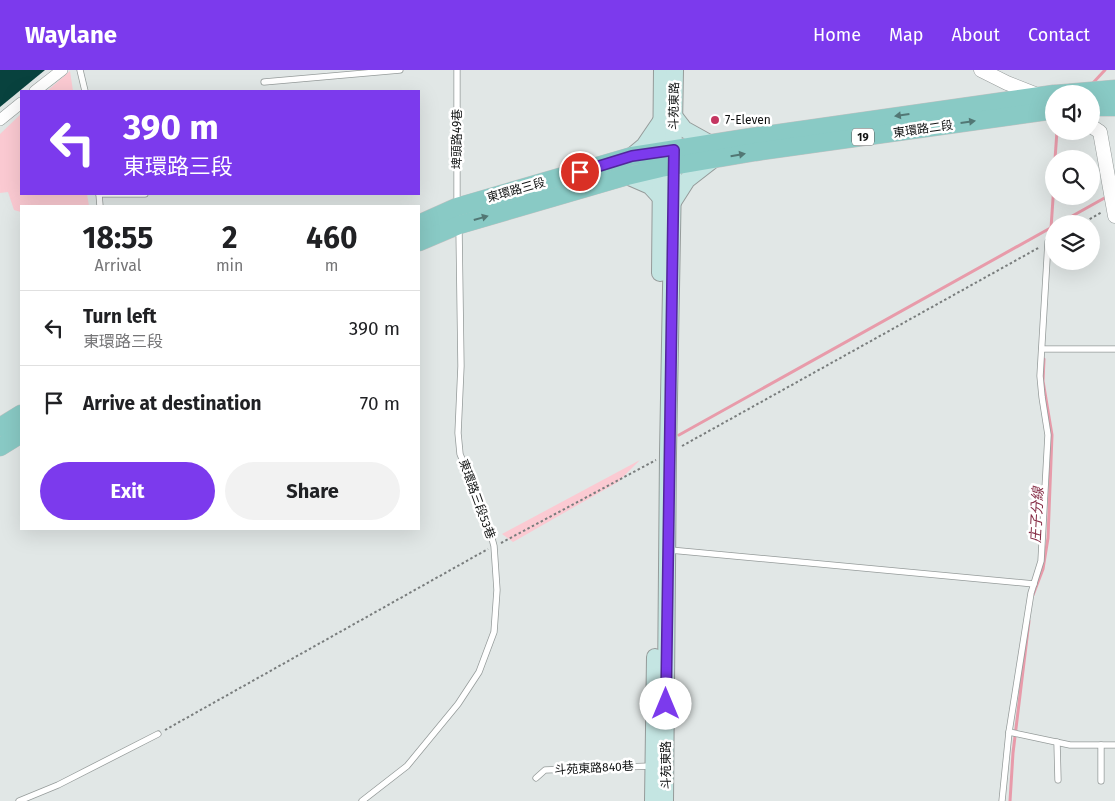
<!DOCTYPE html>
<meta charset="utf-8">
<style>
:root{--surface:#fff;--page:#f2f2f2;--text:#202124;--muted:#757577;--line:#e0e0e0;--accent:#7c3aed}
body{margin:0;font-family:"Fira Sans","Noto Sans TC",sans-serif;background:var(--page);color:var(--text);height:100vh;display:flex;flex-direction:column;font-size:19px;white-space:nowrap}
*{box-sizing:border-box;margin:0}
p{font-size:16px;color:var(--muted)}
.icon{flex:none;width:28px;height:28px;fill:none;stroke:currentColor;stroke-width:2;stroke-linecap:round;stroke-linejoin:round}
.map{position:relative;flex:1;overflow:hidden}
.details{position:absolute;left:20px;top:135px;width:400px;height:325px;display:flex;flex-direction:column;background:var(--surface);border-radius:0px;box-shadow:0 5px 20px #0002}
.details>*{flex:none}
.top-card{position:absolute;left:20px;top:20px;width:400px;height:105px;border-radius:0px;box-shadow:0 5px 20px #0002;background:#7c3aed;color:#fff;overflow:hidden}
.fabs{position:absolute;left:1045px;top:15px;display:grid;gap:10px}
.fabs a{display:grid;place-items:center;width:55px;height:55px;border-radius:50%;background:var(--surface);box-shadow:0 5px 20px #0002;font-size:25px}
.pin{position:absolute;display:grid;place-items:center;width:42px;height:42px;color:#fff;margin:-21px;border:2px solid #fff;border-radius:50%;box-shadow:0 1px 5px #0007}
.me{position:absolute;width:55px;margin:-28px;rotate:0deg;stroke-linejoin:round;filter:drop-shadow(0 0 4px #0008)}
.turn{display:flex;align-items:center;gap:18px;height:105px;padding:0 20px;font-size:22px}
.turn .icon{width:65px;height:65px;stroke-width:2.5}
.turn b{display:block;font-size:35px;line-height:42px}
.eta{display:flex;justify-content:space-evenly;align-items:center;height:85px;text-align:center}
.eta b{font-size:30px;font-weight:700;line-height:35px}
.action{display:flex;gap:10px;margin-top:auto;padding:10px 20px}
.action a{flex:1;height:58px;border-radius:30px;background:var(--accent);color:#fff;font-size:20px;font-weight:700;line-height:58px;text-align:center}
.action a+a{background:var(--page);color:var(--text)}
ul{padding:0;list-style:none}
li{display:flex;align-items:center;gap:15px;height:75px;padding:0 20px;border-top:1px solid var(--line)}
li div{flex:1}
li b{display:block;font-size:19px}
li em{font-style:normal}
header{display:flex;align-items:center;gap:30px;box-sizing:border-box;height:70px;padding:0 25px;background:var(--accent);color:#fff}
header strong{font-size:24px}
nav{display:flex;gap:28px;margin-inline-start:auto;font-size:18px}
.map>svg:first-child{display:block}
.green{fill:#fbcad2}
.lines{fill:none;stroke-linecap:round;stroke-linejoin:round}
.stream{stroke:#e89baa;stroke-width:3}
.building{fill:#08423e}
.service-casing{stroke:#959b9a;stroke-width:7}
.minor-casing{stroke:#959b9a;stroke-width:12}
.tertiary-casing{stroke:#959b9a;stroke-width:15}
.secondary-casing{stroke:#959b9a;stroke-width:18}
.primary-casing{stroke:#c1c1c1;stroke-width:19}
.path{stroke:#797d7d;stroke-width:2;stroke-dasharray:2.5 2.5;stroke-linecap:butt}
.service{stroke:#fff;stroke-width:5.5}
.minor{stroke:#fff;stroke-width:11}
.tertiary{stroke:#fff;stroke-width:14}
.secondary{stroke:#c4e5e2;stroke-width:16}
.primary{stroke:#89cac5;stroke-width:18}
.oneway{fill:#527774}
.route-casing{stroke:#51269a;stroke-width:12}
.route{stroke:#7c3aed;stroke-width:9}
.poi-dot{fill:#c43661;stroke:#fff;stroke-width:2}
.labels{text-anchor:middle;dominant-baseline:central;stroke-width:5;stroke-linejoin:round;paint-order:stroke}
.shield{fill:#fff;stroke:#575858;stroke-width:1}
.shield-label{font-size:11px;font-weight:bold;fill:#0f1111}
.street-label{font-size:12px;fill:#0f1111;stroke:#fff}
.poi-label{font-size:12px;fill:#0f1111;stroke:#fff;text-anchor:start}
.water-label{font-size:14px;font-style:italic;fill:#852c45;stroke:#fff}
</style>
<header>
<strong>Waylane</strong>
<nav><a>Home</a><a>Map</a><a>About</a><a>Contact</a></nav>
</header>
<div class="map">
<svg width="1115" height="731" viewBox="0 0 1115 731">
<rect width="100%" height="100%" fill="#e1e7e6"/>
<g class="green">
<path d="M70 1 73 21H47Z"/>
<path d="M21 44V124H87L89 136H21V142L14 140 8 122 0 123V64Z"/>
<path d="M640 390 618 412 513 472 502 464Z"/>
</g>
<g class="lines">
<g class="stream">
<path d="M1092 14 1105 0"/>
<path d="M1055 89 1057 61"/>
<path d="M1058 154 1108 126"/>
<path d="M1050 173 1054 114"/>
<path d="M679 365 1054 156"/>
<path d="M1033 525 1043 499 1048 468 1052 365 1043 311 1044 289"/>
<path d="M1010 731 1013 683 1029 551"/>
</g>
</g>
<path class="building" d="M0 0H45L0 37Z"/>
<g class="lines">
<defs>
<g id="service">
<path d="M80 0 85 21"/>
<path d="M264 12 400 0"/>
<path d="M99 124H145"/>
<path d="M99 124 100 136"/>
<path d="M457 135V0"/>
<path d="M1042 279H1115"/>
<path d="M670 480 1034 514"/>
<path d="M1009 662 1070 675H1115"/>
<path d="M1057 672 1058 710"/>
<path d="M536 708 545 700 651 696"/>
<path d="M1101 711V675"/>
<path d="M19 731 58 715 158 664"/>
<path d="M362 731 407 696 458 634 479 602 494 562 497 520 494 476 487 450 460 384 458 363 461 296 459 159"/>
<path d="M1002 731 1009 662 1031 523 1041 491 1048 365 1042 327 1040 306 1048 172"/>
</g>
<g id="minor">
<path d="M35 21 62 0"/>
<path d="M0 50 21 33"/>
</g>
<g id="tertiary">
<path d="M981 0 1007 13 1040 26"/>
<path d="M1091 56 1100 62 1115 146"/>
</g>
<g id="secondary">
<path d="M674 46 684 59 711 74"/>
<path d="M632 86 644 76 661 51"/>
<path d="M627 106 650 116 661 128"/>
<path d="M673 132 687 110 714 89"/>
<path d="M660 203 662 0"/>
<path d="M653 731 655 587"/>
<path d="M665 731 668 383 675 0"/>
</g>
<g id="primary">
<path d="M1056 24 1115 19"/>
<path d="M1091 37H1115"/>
<path d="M419 154 457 137 632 86 752 67 1054 24"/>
<path d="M419 172 459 155 627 106 661 98 755 82 1054 40"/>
<path d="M0 357 21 344"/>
<path d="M0 377 21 364"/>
</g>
</defs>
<use href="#service" class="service-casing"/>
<use href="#minor" class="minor-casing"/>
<use href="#tertiary" class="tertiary-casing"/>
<use href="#secondary" class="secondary-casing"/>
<use href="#primary" class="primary-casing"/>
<g class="path">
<path d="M1081 154 1102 142"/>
<path d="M682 376 1040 177"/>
<path d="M501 473 656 390"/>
<path d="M165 660 488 479"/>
</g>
<use href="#service" class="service"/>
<use href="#minor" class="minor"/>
<use href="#tertiary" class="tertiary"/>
<use href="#secondary" class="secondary"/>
<use href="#primary" class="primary"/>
</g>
<defs><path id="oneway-solid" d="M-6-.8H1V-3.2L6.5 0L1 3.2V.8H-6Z" transform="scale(1.25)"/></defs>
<g class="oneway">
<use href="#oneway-solid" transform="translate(902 45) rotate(172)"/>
<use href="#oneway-solid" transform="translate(968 52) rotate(-8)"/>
<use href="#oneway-solid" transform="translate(738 85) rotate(-10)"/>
<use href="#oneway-solid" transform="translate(481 148) rotate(-16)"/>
</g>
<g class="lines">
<defs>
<path id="route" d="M580 102 632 86 674 80 666 634"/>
</defs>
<use href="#route" class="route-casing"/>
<use href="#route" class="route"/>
</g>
<circle class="poi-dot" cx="715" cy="50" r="5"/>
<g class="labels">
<rect class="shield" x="852" y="58.5" width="22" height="17" rx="4"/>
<g class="shield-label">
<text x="863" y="67">19</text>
</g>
<g class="street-label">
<text transform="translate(674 36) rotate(-89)">斗苑東路</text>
<text transform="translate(923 59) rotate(-8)">東環路二段</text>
<text transform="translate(457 69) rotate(-90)">埤頭路49巷</text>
<text transform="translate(516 120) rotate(-16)">東環路三段</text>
<text transform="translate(477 429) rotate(70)">東環路三段53巷</text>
<text transform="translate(666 695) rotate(-90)">斗苑東路</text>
<text transform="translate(594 698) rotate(-3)">斗苑東路840巷</text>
</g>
<g class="poi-label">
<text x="725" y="50">7-Eleven</text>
</g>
<g class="water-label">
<text transform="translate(1037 445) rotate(-87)">庄子分線</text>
</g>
</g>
</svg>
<div class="fabs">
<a><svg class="icon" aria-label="sound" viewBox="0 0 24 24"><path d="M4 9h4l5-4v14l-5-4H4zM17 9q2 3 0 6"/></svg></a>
<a><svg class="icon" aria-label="search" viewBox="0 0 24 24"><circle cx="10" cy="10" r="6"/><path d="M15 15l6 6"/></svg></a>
<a><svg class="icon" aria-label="layers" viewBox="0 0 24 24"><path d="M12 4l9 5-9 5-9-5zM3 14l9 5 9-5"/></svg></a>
</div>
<div class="pin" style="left:580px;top:102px;background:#d93025"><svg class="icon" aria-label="arrive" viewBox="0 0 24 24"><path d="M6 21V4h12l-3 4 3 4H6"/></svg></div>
<svg class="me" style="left:666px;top:634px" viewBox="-20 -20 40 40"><circle r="19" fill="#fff"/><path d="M0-13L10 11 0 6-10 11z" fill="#7c3aed"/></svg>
<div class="top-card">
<div class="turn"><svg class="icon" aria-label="left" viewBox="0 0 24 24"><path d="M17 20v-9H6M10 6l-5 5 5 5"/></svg><div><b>390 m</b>東環路三段</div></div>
</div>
<section class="details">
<div class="eta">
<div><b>18:55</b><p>Arrival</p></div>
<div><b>2</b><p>min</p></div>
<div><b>460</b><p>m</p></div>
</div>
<ul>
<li><svg class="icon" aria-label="left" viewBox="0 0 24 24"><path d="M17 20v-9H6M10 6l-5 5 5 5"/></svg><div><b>Turn left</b><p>東環路三段</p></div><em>390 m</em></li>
<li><svg class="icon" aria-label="arrive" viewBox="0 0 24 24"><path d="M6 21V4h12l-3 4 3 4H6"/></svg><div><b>Arrive at destination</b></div><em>70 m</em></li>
</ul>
<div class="action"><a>Exit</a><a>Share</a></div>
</section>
</div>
